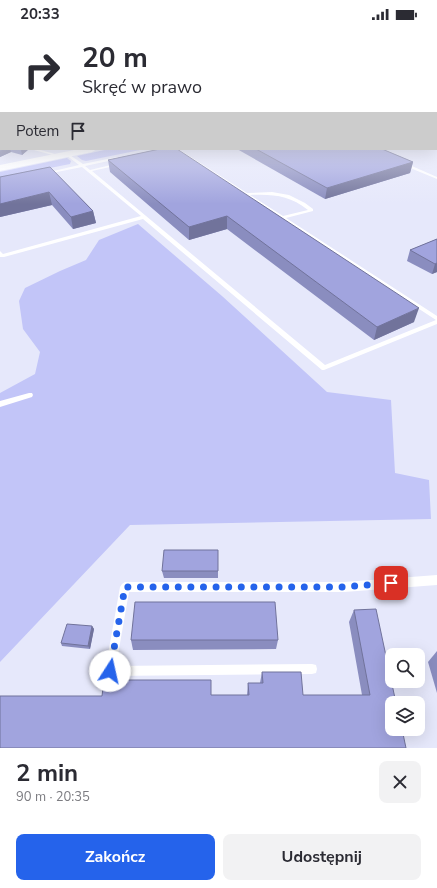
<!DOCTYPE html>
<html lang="pl">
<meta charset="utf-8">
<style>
:root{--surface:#fff;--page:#f2f2f3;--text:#2b2b33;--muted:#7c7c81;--accent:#2563eb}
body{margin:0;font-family:"Nunito Sans",sans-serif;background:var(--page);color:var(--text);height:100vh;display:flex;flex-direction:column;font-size:15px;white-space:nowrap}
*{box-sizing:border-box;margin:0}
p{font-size:13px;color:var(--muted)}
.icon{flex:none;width:22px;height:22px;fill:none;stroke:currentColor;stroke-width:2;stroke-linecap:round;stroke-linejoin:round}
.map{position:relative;height:720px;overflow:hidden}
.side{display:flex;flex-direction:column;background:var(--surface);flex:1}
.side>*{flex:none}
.guide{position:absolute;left:0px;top:0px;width:437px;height:122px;box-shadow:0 4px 16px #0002;background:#fff;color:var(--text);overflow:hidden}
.tools{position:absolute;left:385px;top:620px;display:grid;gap:8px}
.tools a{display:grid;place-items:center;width:40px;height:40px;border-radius:8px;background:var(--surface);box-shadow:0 4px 16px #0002;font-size:20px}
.pin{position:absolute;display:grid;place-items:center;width:34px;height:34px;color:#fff;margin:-17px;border-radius:8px;box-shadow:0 2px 6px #0006}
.me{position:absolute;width:44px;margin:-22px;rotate:10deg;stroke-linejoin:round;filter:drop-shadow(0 0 3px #0008)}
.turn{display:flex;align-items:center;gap:14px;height:84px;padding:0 16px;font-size:18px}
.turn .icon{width:52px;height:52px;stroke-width:2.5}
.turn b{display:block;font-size:28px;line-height:34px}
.then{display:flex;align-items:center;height:38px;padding:0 16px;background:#0003;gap:8px;font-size:15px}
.round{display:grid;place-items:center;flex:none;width:42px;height:42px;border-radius:8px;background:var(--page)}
.headline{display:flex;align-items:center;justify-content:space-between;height:68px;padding:0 16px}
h1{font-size:24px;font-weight:700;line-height:30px}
.action{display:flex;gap:8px;margin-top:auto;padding:8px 16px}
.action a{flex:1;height:46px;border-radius:8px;background:var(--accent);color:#fff;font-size:16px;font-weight:700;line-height:46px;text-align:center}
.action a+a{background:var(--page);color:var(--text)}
.status{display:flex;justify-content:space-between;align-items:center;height:28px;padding:0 20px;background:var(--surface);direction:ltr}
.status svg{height:11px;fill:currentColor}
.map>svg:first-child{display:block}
.green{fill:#c2c5f8}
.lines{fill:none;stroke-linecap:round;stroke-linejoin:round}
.service{fill:#fff;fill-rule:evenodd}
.tertiary{fill:#fff;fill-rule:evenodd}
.wall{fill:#8a8dbf}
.shaded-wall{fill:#71739b}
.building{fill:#a1a4de;stroke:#71739b}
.route{stroke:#2563eb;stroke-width:7;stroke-dasharray:0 12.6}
</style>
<div class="status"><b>20:33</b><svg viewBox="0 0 49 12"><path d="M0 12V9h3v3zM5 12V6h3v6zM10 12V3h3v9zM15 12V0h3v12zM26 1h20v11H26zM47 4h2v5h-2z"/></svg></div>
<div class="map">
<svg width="437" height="720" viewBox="0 0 437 720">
<rect width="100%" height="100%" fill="#e6e8fb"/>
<g class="green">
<path d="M109 121H145L86 133 82 132 77 128Z"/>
<path d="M67 130 71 133 70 136 0 150V144Z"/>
<path d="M138 196 222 268 327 364 391 372 395 445 429 452 431 491 130 497 0 634V365L35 346 40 324 23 301 19 273 25 260 60 243 86 232 99 212Z"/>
</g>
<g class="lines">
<g class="service">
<path d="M436 92H437L436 95Z"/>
<rect x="436" y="111" width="1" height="3"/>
<path d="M30 121H37L62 128 60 129Z"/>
<path d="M180 122 247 165 272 164 289 167 305 175 313 181V183L286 190 437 288V296L324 342H322L143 191 4 229H0V223L3 226 141 188 82 139 47 146 45 145 79 137 66 127 65 126 67 125 83 136 117 129H118V131L85 138 90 142 119 135V137L92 143 325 337 436 292 179 124 171 126 169 125ZM250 167C273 166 289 167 308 182L283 188Z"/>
<path d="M403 135H405L437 149V151L403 137Z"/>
<path d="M29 365H32L33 367 32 369 0 379V373Z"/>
<path d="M437 547V557L344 564H129L116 638 312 636 316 637 317 641 316 645 312 646 110 648 106 647 105 643 120 559 122 556 125 554H344Z"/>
</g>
<path class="tertiary" d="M79 121H97L92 124 0 143V137Z"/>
</g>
<g class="wall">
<path d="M0 113 1 121H29L22 127 11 124 0 129Z"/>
<path d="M160 121 414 294 374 312 227 201 189 212 110 144 108 132Z"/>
<path d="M237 121H382L413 134 410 145 325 171Z"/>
<path d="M50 139 93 183 96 195 73 201 52 177 0 189V149Z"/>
<path d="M437 211V244L432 246 407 233 410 222Z"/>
<path d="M218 522V550H164L162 543Z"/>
<path d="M354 582 396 675 102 668 247 667 248 655H260L262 644 303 667H362L349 594Z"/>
<path d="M92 598 94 601 90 621 62 618 61 615Z"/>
<path d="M131 612H278L276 621 133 622Z"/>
<path d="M437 623V665L428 634Z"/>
</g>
<g class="shaded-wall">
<rect x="436" y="76" width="1" height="6"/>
<path d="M5 121H10L11 124 0 129V123Z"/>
<path d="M22 121H29L22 127 21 122Z"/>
<path d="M413 134 410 145 325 171 327 160Z"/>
<path d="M49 164 52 177 0 189V176Z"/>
<path d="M93 183 96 195 73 201 71 189Z"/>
<path d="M227 188V201L189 212V199Z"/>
<path d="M437 235V244L432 246 435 236Z"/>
<path d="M419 280 414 294 374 312 377 299Z"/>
<path d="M92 598 94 601 90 621 88 618Z"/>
</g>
<g class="building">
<path d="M0 113 1 114V121H5L0 123Z"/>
<path d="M160 121H177L419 280 377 299 227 188 189 199 108 132Z"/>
<path d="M256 121H382L413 134 327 160Z"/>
<path d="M50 139 93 183 71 189 49 164 0 176V149Z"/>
<path d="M437 211V235L435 236 410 222Z"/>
<path d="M164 522H218V543H162Z"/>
<path d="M135 574H275L278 612H131Z"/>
<path d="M376 581 396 675H392V701H402L406 720H0V668H102L104 652H211V667H249L248 655H263L262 644H301L303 667H370L354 582Z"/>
<path d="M67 596 92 598 88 618 61 615Z"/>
</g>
<linearGradient id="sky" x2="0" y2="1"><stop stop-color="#81a3d8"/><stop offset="0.43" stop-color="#f4f5fd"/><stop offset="1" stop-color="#f4f5fd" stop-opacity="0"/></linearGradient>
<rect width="437" height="176" fill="url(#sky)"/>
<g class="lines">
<path class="route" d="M110 643 125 559H344L391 555"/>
</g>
</svg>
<div class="tools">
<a><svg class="icon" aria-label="search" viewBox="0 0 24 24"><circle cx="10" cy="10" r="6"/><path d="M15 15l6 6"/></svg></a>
<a><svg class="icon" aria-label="layers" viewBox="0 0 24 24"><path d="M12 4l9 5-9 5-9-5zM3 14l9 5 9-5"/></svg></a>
</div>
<div class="pin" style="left:391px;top:555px;background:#d93025"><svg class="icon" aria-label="arrive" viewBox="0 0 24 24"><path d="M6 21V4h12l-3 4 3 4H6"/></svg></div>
<svg class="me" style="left:110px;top:643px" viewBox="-20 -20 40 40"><circle r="19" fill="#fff"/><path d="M0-13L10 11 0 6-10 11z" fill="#2563eb"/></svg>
<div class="guide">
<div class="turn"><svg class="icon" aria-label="right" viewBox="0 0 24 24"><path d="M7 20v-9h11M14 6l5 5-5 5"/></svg><div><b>20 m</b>Skręć w prawo</div></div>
<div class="then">Potem<svg class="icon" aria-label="arrive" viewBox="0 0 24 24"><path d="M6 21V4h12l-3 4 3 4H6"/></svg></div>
</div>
</div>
<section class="side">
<div class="headline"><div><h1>2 min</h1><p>90 m · 20:35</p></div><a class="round"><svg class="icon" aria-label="close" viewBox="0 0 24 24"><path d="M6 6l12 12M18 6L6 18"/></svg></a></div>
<div class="action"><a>Zakończ</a><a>Udostępnij</a></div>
</section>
